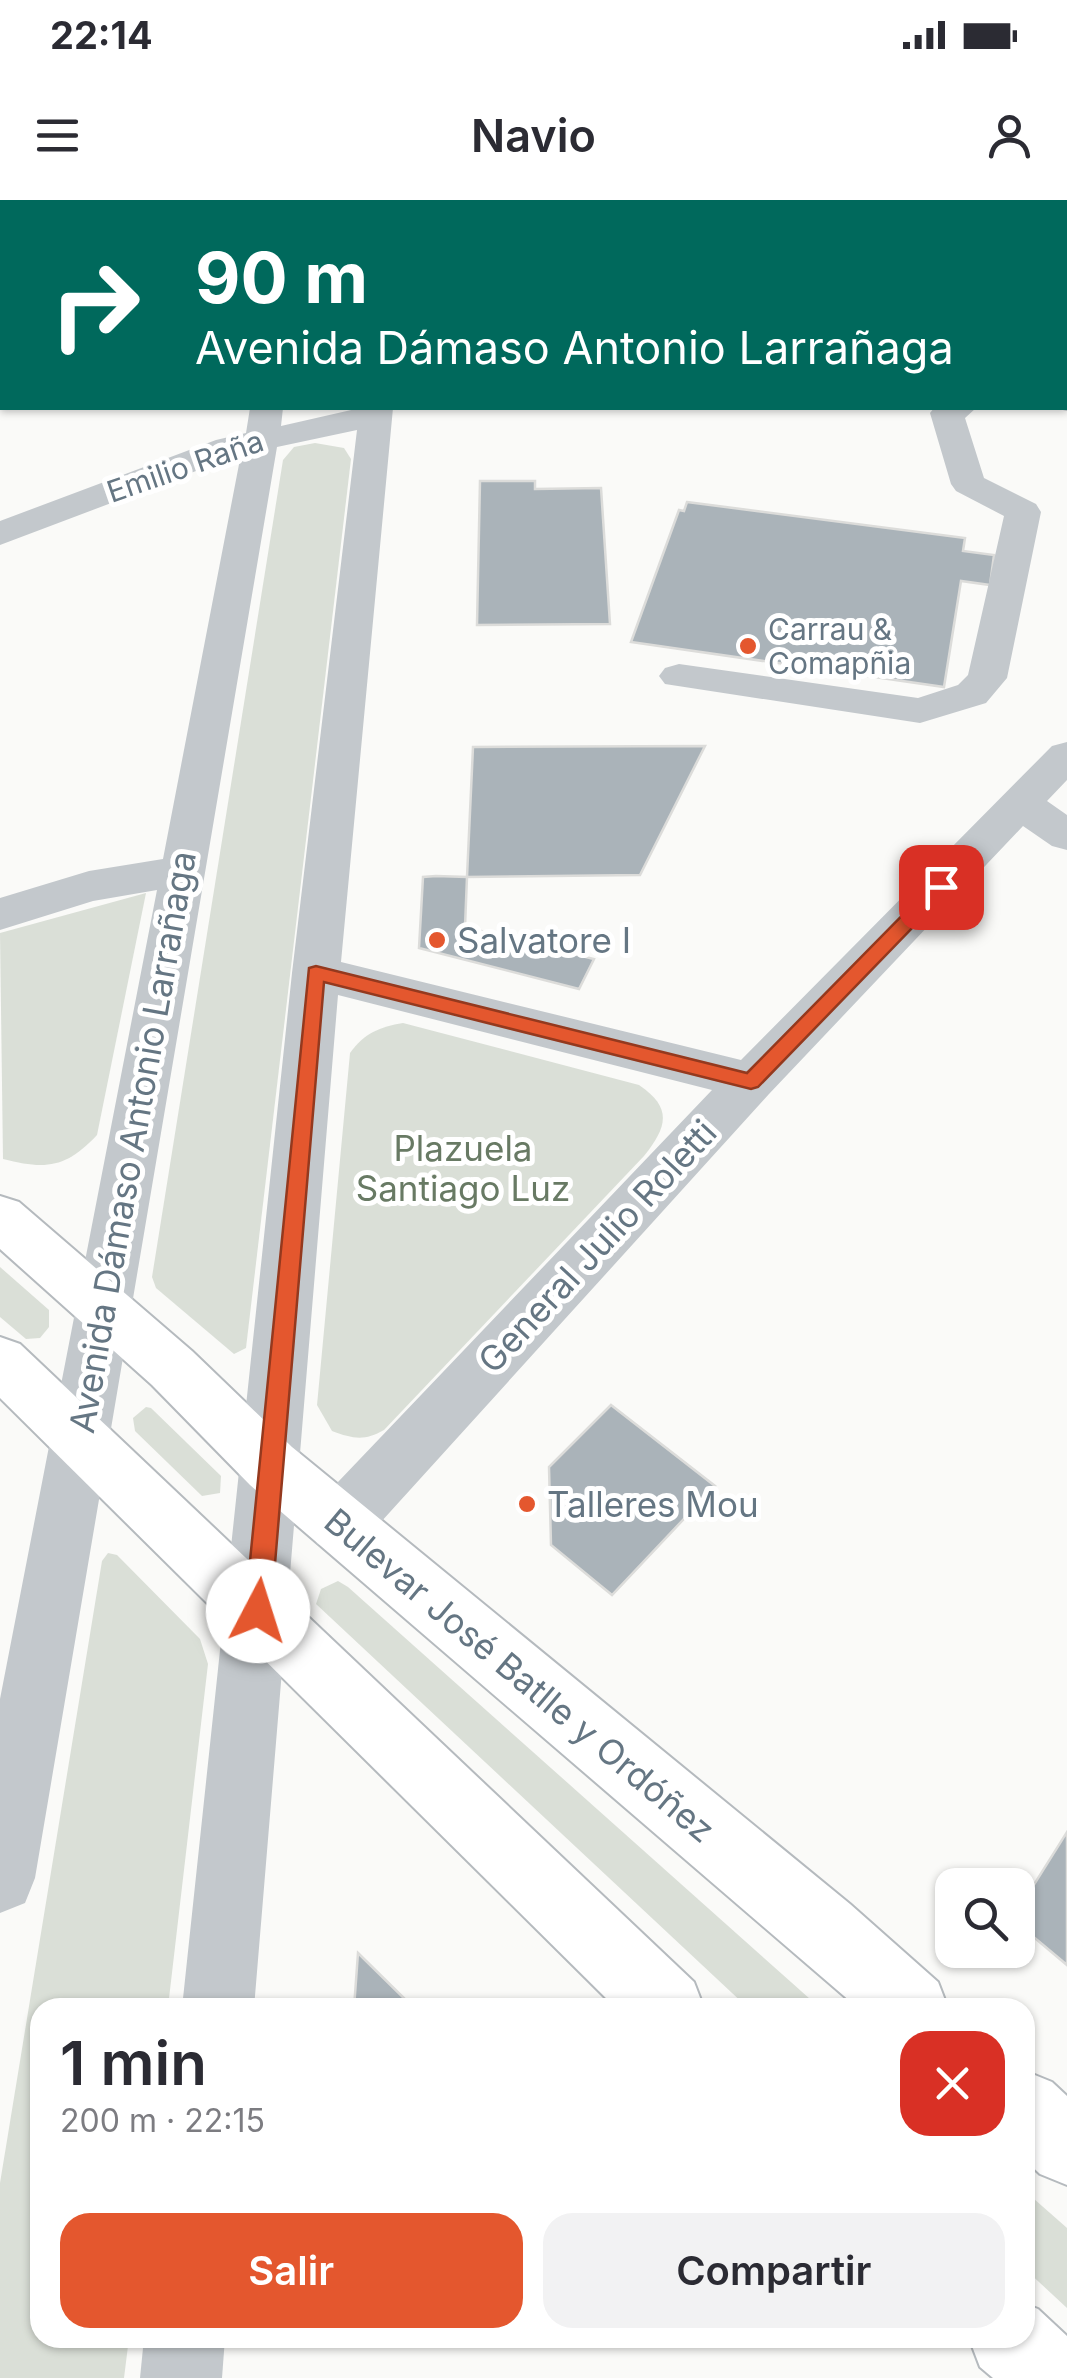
<!DOCTYPE html>
<html lang="es">
<meta charset="utf-8">
<style>
:root{--surface:#fff;--page:#f2f2f3;--text:#2b2b33;--muted:#7c7c81;--accent:#e4572e}
body{margin:0;font-family:Inter,sans-serif;background:var(--page);color:var(--text);height:100vh;display:flex;flex-direction:column;font-size:38px;white-space:nowrap}
*{box-sizing:border-box;margin:0}
p{font-size:32px;color:var(--muted)}
.icon{flex:none;width:55px;height:55px;fill:none;stroke:currentColor;stroke-width:2;stroke-linecap:round;stroke-linejoin:round}
.map{position:relative;flex:1;overflow:hidden}
.sheet{position:absolute;left:30px;top:1798px;width:1005px;height:350px;display:flex;flex-direction:column;background:var(--surface);border-radius:30px;box-shadow:0 2px 8px #0004}
.sheet>*{flex:none}
.top-card{position:absolute;left:0px;top:0px;width:1068px;height:210px;box-shadow:0 2px 8px #0004;background:#00695c;color:#fff;overflow:hidden}
.fabs{position:absolute;left:935px;top:1668px;display:grid;gap:20px}
.fabs a{display:grid;place-items:center;width:100px;height:100px;border-radius:20px;background:var(--surface);box-shadow:0 2px 8px #0004;font-size:50px}
.pin{position:absolute;display:grid;place-items:center;width:85px;height:85px;color:#fff;margin:-42px;border-radius:20px;box-shadow:0 5px 15px #0006}
.me{position:absolute;width:110px;margin:-55px;rotate:5deg;stroke-linejoin:round;filter:drop-shadow(0 0 8px #0008)}
.turn{display:flex;align-items:center;gap:35px;height:210px;padding:0 30px;font-size:45px}
.turn .icon{width:130px;height:130px;stroke-width:2.5}
.turn b{display:block;font-size:70px;line-height:85px}
.round{display:grid;place-items:center;flex:none;width:105px;height:105px;border-radius:30px;background:var(--page)}
.headline{display:flex;align-items:center;justify-content:space-between;height:170px;padding:0 30px}
h1{font-size:60px;font-weight:600;line-height:75px}
.action{display:flex;gap:20px;margin-top:auto;padding:20px 30px}
.action a{flex:1;height:115px;border-radius:30px;background:var(--accent);color:#fff;font-size:40px;font-weight:600;line-height:115px;text-align:center}
.action a+a{background:var(--page);color:var(--text)}
.status{display:flex;justify-content:space-between;align-items:center;height:70px;padding:0 50px;background:var(--surface);direction:ltr}
.status svg{height:28px;fill:currentColor}
header{display:flex;justify-content:space-between;align-items:center;height:130px;padding:0 30px;background:var(--surface);font-size:45px;font-weight:600}
.map>svg:first-child{display:block}
.green{fill:#dadfd7}
.building{fill:#aab3b9;stroke:#dcdcda;stroke-width:2.5}
.lines{fill:none;stroke-linecap:round;stroke-linejoin:round}
.major-casing{stroke:#b5babe;stroke-width:4}
.minor{fill:#c3c8cc;fill-rule:evenodd}
.major{fill:#fff;fill-rule:evenodd}
.route{fill:#e4572e;stroke:#94391e;stroke-width:2.5}
.poi-dot{fill:#e4572e;stroke:#fff;stroke-width:4}
.labels{text-anchor:middle;dominant-baseline:central;stroke-width:10;stroke-linejoin:round;paint-order:stroke}
.far-street-label{font-size:30px;fill:#657683;stroke:#fff}
.far-poi-label{font-size:30px;fill:#657683;stroke:#fff;text-anchor:start}
.poi-label{font-size:35px;fill:#657683;stroke:#fff;text-anchor:start}
.street-label{font-size:35px;fill:#657683;stroke:#fff}
.park-label{font-size:35px;fill:#687a64;stroke:#fff}
</style>
<div class="status"><b>22:14</b><svg viewBox="0 0 49 12"><path d="M0 12V9h3v3zM5 12V6h3v6zM10 12V3h3v9zM15 12V0h3v12zM26 1h20v11H26zM47 4h2v5h-2z"/></svg></div>
<header><svg class="icon" aria-label="menu" viewBox="0 0 24 24"><path d="M4 6h16M4 12h16M4 18h16"/></svg>Navio<svg class="icon" aria-label="person" viewBox="0 0 24 24"><circle cx="12" cy="8" r="4"/><path d="M4 21q1-7 8-7t8 7"/></svg></header>
<div class="map">
<svg width="1067" height="2178" viewBox="0 0 1067 2178">
<rect width="100%" height="100%" fill="#fafaf8"/>
<g class="green">
<path d="M315 243 344 248 351 259 246 1148 234 1154 156 1088 152 1077 283 260 294 247Z"/>
<path d="M146 693 97 935C66 968 46 970 3 959L0 733Z"/>
<path d="M403 823 639 885C673 908 667 927 644 956L384 1230C365 1241 353 1239 332 1231L317 1205 350 853C364 833 380 827 403 823Z"/>
<path d="M0 1067 49 1110V1127L40 1138 26 1139 0 1117Z"/>
<path d="M146 1207 151 1208 221 1276 220 1293 202 1296 135 1231 133 1218Z"/>
<path d="M108 1353 117 1355 200 1439 208 1464 168 1807 40 1808V2138H129L124 2178H0V1983L102 1361Z"/>
<path d="M338 1381 348 1387 819 1807H747L316 1404 321 1389Z"/>
<path d="M1025 1991 1067 2028V2108L1025 2069Z"/>
</g>
<g class="building">
<path d="M480 281H535V289L601 288 610 424 477 425Z"/>
<path d="M687 302 965 338 963 351 994 355 990 385 961 381 944 487 631 442 679 310 684 311Z"/>
<path d="M705 546 640 675 467 677 473 547Z"/>
<path d="M436 676 467 677 465 727 594 759 579 789 419 748 423 677Z"/>
<path d="M611 1205 715 1286 612 1395 551 1345 549 1267Z"/>
<path d="M1067 1632V1765L1018 1724V1710Z"/>
<path d="M358 1753 414 1808H354Z"/>
</g>
<g class="lines">
<defs>
<g id="major">
<path d="M0 996 19 1002 192 1151 292 1247 850 1704 938 1782 948 1808H858L250 1285 152 1185 0 1049Z"/>
<path d="M0 1137 20 1144 694 1782 704 1808H616L0 1198Z"/>
<path d="M1025 1871 1052 1882 1067 1896V1985L1040 1974 1025 1960Z"/>
<path d="M1025 2104 1038 2109 1067 2136V2178H993L980 2167 969 2138H1025Z"/>
</g>
</defs>
<use href="#major" class="major-casing"/>
<g class="minor">
<path d="M192 0H225L226 2H194Z"/>
<rect x="384" y="0" width="28" height="2"/>
<rect x="0" y="35" width="2" height="18"/>
<path d="M1065 190 1067 191V211L1054 208H1065Z"/>
<path d="M250 208H283L281 226 360 208H393L341 762 741 860 1052 546 1067 542V580L1047 601 1067 615V650L1052 646 1023 626 769 894 361 1344 339 1352 317 1344 309 1324 317 1304 712 890 338 795 254 1808H182L292 773 357 230 277 247 35 1678 25 1703 0 1713V1499L157 690 93 701 0 730V698L89 671 163 659 241 254 0 345V321L216 240 246 233Z"/>
<path d="M934 208H976L965 218 984 278 1036 304 1041 312 1007 478 986 503 920 523 665 484 659 476 665 468 679 464 918 498 958 485 968 475 1004 316 956 291 951 284 930 213Z"/>
<path d="M144 2138H225L222 2178H140Z"/>
</g>
<use href="#major" class="major"/>
</g>
<path class="route" d="M941 681 947 683V692L758 887 751 889 324 782 271 1411 267 1420 258 1423 249 1420 245 1411 309 768 316 766 747 873 934 683Z"/>
<g class="poi-dot">
<circle cx="748" cy="446" r="10"/>
<circle cx="437" cy="740" r="10"/>
<circle cx="527" cy="1304" r="10"/>
</g>
<g class="labels">
<g class="far-street-label">
<text transform="translate(185 266) rotate(-19)">Emilio Raña</text>
</g>
<g class="far-poi-label">
<text x="768" y="429">Carrau &amp;<tspan x="768" dy="34">Comapñia</tspan></text>
</g>
<g class="poi-label">
<text x="457" y="740">Salvatore I</text>
<text x="547" y="1304">Talleres Mou</text>
</g>
<g class="street-label">
<text transform="translate(132 942) rotate(-80)">Avenida Dámaso Antonio Larrañaga</text>
<text transform="translate(597 1046) rotate(-47)">General Julio Roletti</text>
<text transform="translate(520 1475) rotate(40)">Bulevar José Batlle y Ordóñez</text>
</g>
<g class="park-label">
<text x="463" y="948">Plazuela<tspan x="463" dy="40">Santiago Luz</tspan></text>
</g>
</g>
</svg>
<div class="fabs">
<a><svg class="icon" aria-label="search" viewBox="0 0 24 24"><circle cx="10" cy="10" r="6"/><path d="M15 15l6 6"/></svg></a>
</div>
<div class="pin" style="left:941px;top:687px;background:#d93025"><svg class="icon" aria-label="arrive" viewBox="0 0 24 24"><path d="M6 21V4h12l-3 4 3 4H6"/></svg></div>
<svg class="me" style="left:258px;top:1411px" viewBox="-20 -20 40 40"><circle r="19" fill="#fff"/><path d="M0-13L10 11 0 6-10 11z" fill="#e4572e"/></svg>
<div class="top-card">
<div class="turn"><svg class="icon" aria-label="right" viewBox="0 0 24 24"><path d="M7 20v-9h11M14 6l5 5-5 5"/></svg><div><b>90 m</b>Avenida Dámaso Antonio Larrañaga</div></div>
</div>
<section class="sheet">
<div class="headline"><div><h1>1 min</h1><p>200 m · 22:15</p></div><a class="round" style="background:#d93025;color:#fff"><svg class="icon" aria-label="close" viewBox="0 0 24 24"><path d="M6 6l12 12M18 6L6 18"/></svg></a></div>
<div class="action"><a>Salir</a><a>Compartir</a></div>
</section>
</div>
